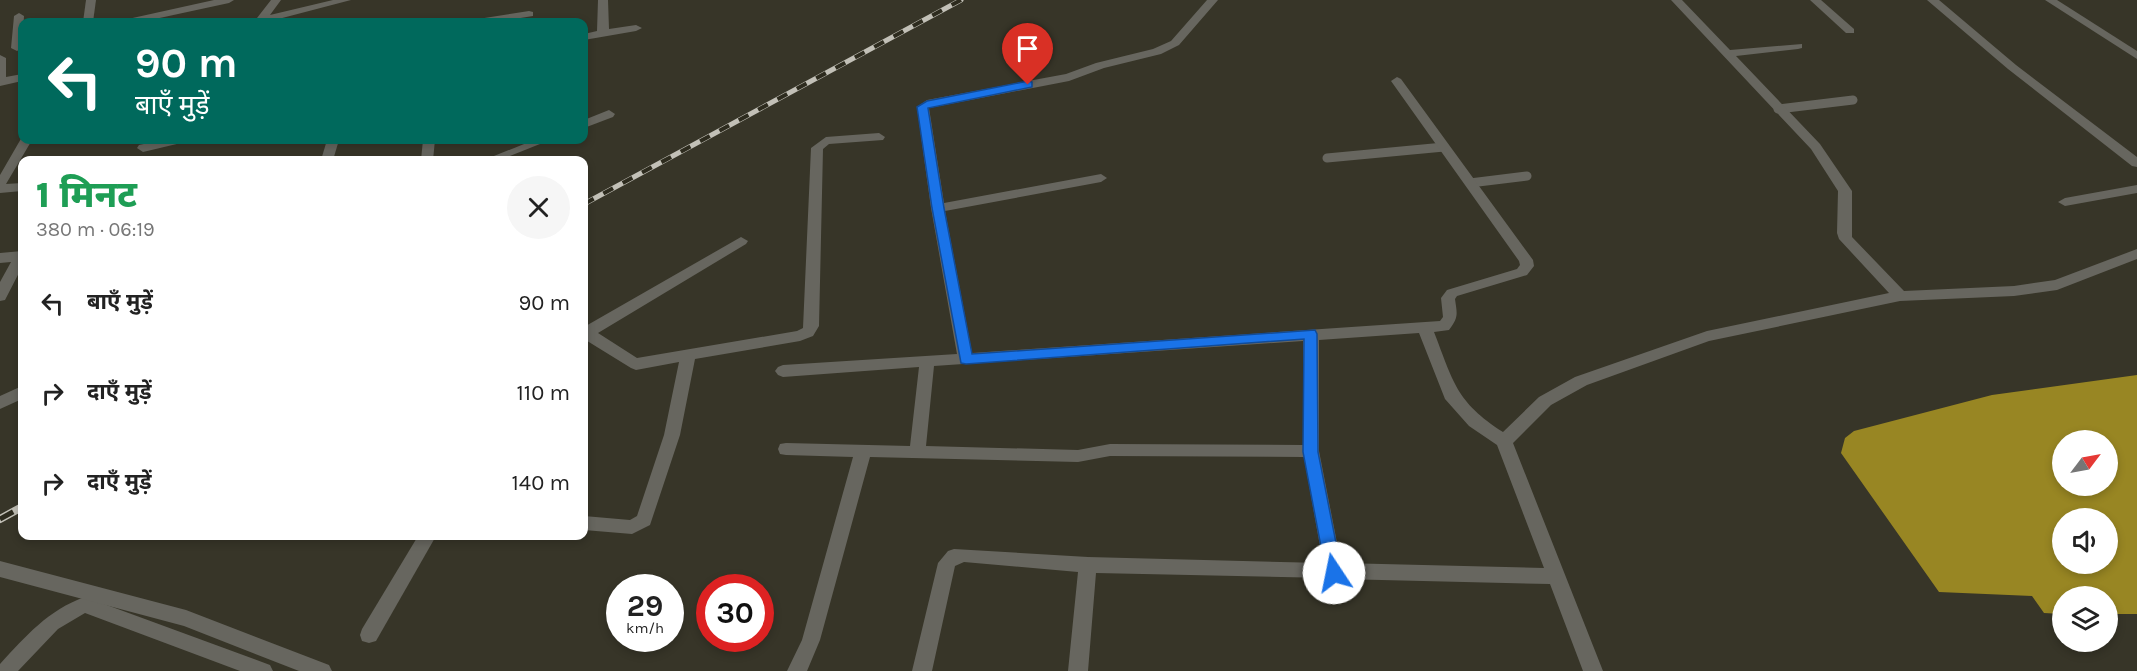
<!DOCTYPE html>
<html lang="hi">
<meta charset="utf-8">
<style>
:root{--surface:#fff;--page:#f6f6f6;--text:#222;--muted:#767676}
body{margin:0;font-family:Karla,"Noto Sans Devanagari",sans-serif;background:var(--page);color:var(--text);height:100vh;display:flex;flex-direction:column;font-size:22px;white-space:nowrap}
*{box-sizing:border-box;margin:0}
p{font-size:20px;color:var(--muted)}
.icon{flex:none;width:33px;height:33px;fill:none;stroke:currentColor;stroke-width:2;stroke-linecap:round;stroke-linejoin:round}
.map{position:relative;flex:1;overflow:hidden}
.drawer{position:absolute;left:18px;top:156px;width:570px;height:384px;display:flex;flex-direction:column;background:var(--surface);border-radius:12px;box-shadow:0 3px 9px #0003}
.drawer>*{flex:none}
.banner{position:absolute;left:18px;top:18px;width:570px;height:126px;border-radius:12px;box-shadow:0 3px 9px #0003;background:#00695c;color:#fff;overflow:hidden}
.needle{width:39px;rotate:58deg}
.tools{position:absolute;left:2052px;top:430px;display:grid;gap:12px}
.tools a{display:grid;place-items:center;width:66px;height:66px;border-radius:50%;background:var(--surface);box-shadow:0 3px 9px #0003;font-size:30px}
.speed{position:absolute;left:606px;top:574px;display:flex;gap:12px;font-size:30px;font-weight:700;text-align:center}
.speed>*{display:grid;place-content:center;width:78px;height:78px;border-radius:50%;background:var(--surface);box-shadow:0 3px 9px #0003;line-height:1}
.speed small{font-size:15px;font-weight:400}
.speed .limit{border:9px solid #d22;background:#fff;color:#111}
.pin{position:absolute;display:grid;place-items:center;width:51px;height:51px;color:#fff;margin:-62px -26px;border-radius:50% 50% 50% 0;rotate:-45deg;box-shadow:0 0 6px #0007}
.pin .icon{rotate:45deg}
.me{position:absolute;width:66px;margin:-33px;rotate:349deg;stroke-linejoin:round;filter:drop-shadow(0 0 4px #0008)}
.turn{display:flex;align-items:center;gap:21px;height:126px;padding:0 18px;font-size:27px}
.turn .icon{width:78px;height:78px;stroke-width:2.5}
.turn b{display:block;font-size:42px;line-height:51px}
.round{display:grid;place-items:center;flex:none;width:63px;height:63px;border-radius:32px;background:var(--page)}
.head{display:flex;align-items:center;justify-content:space-between;height:102px;padding:0 18px}
h1{font-size:36px;font-weight:800;line-height:45px;color:#1e9e55}
ul{padding:0;list-style:none}
li{display:flex;align-items:center;gap:18px;height:90px;padding:0 18px}
li div{flex:1}
li b{display:block;font-size:22px}
li em{font-style:normal}
.map>svg:first-child{display:block}
.water{fill:#988623;fill-rule:evenodd}
.lines{fill:none;stroke-linecap:round;stroke-linejoin:round}
.service{stroke:#67665f;stroke-width:9}
.minor{fill:#67665f;fill-rule:evenodd}
.tertiary{fill:#67665f;fill-rule:evenodd}
.rail-far1-casing{stroke:#c2c0b7;stroke-width:5}
.rail-casing{stroke:#c2c0b7;stroke-width:8}
.rail-far1{stroke:#2d2b1e;stroke-width:4;stroke-dasharray:11;stroke-linecap:butt}
.rail{stroke:#2d2b1e;stroke-width:5;stroke-dasharray:15;stroke-linecap:butt}
.route{fill:#1a73e8;stroke:#114b97;stroke-width:1.5}
</style>
<div class="map">
<svg width="2137" height="671" viewBox="0 0 2137 671">
<rect width="100%" height="100%" fill="#373528"/>
<path class="water" d="M2137 375V614H2108V597H2062V614L2044 613 2032 596 1939 592 1841 453 1845 438 1854 431 1992 395ZM2062 441H2108V486H2062ZM2062 519H2108V564H2062Z"/>
<g class="lines">
<g class="service">
<path d="M1778 109 1853 100"/>
<path d="M1327 158 1444 147"/>
<path d="M1470 183 1527 176"/>
</g>
<g class="minor">
<path d="M86 0H96L93 22H83Z"/>
<path d="M214 0H234L229 3 141 22H123L128 19Z"/>
<path d="M271 0H281L270 15 333 0H351L267 22H251L257 18Z"/>
<path d="M598 0H608L609 29 636 25 642 28 636 31 584 40V34L597 31Z"/>
<path d="M1207 0H1218L1179 45 1161 54 1104 68 1069 81 929 108 944 203 1101 174 1107 178 1101 182 945 211 972 353 1440 321 1443 317 1441 298 1447 290 1517 269 1520 265 1519 261 1391 81 1397 77 1401 79 1533 260 1534 266 1527 275 1457 296 1455 299C1457 314 1459 317 1449 330L1434 332C1453 381 1456 402 1503 432L1539 397 1575 377 1707 331 1889 293 1839 239 1837 233 1838 191 1811 149 1671 0H1682L1730 50 1802 44V48L1798 49 1736 56 1820 144 1852 191V237L1904 291 2014 286 2055 280 2137 249V259L2057 290 2014 296 1900 301 1709 341 1587 385 1551 405 1513 443 1603 671H1583L1550 584 1340 579 1334 581 1328 578 1096 573 1088 671H1068L1078 572 964 562 955 566 932 671H912L938 563 948 551 954 549 1088 557 1323 563 1304 457 1110 456 1078 462 870 457 820 640 807 671H787L802 640 853 457 786 455 780 454 778 449 780 444 786 443 910 446 919 367 783 377 778 375 775 371 778 367 783 365 957 354 931 208 917 107 927 100 1066 74 1096 63 1153 49 1171 41ZM1419 333 1445 399 1469 426 1497 445 1544 568 1341 563 1319 451V340ZM1303 341V445L1110 444 1078 450 926 446 934 366Z"/>
<path d="M1810 0H1821L1854 29V33H1846Z"/>
<path d="M1927 0H1939L2016 65 2137 157V167L2132 166 2008 69Z"/>
<path d="M2045 0H2057L2137 51V59Z"/>
<path d="M529 11 533 12V16L496 22H473L478 19Z"/>
<path d="M19 13 24 16 22 48 17 51 11 48 14 16Z"/>
<path d="M0 55 6 58V77L22 74V81L0 86Z"/>
<path d="M609 110 615 114 613 117 584 128V120Z"/>
<path d="M879 133 885 137 883 140 829 144 823 149 819 326 813 336 800 341 695 359 680 435 650 525 632 534 584 530V516L630 520 637 516 664 435 679 362 636 370 631 368 584 339V327L741 237 748 241 746 244 598 333 637 358 797 331 803 328 811 148 826 137Z"/>
<path d="M22 137V140H32L6 184 22 183V191L0 193V175Z"/>
<path d="M163 140H183L181 143 143 152 137 148 139 145Z"/>
<path d="M327 140H339L333 160H321Z"/>
<path d="M423 140H435L433 160H421Z"/>
<path d="M534 140H550L500 160H484Z"/>
<path d="M2137 185V193L2065 206 2058 202 2065 198Z"/>
<path d="M22 251V267L5 300 0 301V282L11 262 0 263V253Z"/>
<path d="M22 386V399L0 409V396Z"/>
<path d="M418 536H436L376 641 369 643 362 641 360 635 362 629Z"/>
<path d="M85 597 270 665 273 671H240L85 613 58 629 18 671H0V664C26 636 48 610 85 597Z"/>
</g>
<path class="tertiary" d="M0 561 186 610 329 665 332 671H299L184 626 0 577Z"/>
<defs>
<path id="rail-far1" d="M584 204 961 0"/>
<path id="rail" d="M0 519 22 507"/>
</defs>
<use href="#rail-far1" class="rail-far1-casing"/>
<use href="#rail" class="rail-casing"/>
<use href="#rail-far1" class="rail-far1"/>
<use href="#rail" class="rail"/>
</g>
<path class="route" d="M1028 81 1032 82V87L928 108 944 208 972 354 1315 330 1317 334 1318 452 1342 573 1340 577 1334 580 1328 577 1326 573 1303 452 1304 339 966 364 961 363 932 208 917 107 927 101Z"/>
</svg>
<div class="tools">
<a><svg class="needle" viewBox="-14 -14 28 28"><path d="M0-13l5 13h-10z" fill="#e53935"/><path d="M0 13l5-13h-10z" fill="#767676"/></svg></a>
<a><svg class="icon" aria-label="sound" viewBox="0 0 24 24"><path d="M4 9h4l5-4v14l-5-4H4zM17 9q2 3 0 6"/></svg></a>
<a><svg class="icon" aria-label="layers" viewBox="0 0 24 24"><path d="M12 4l9 5-9 5-9-5zM3 14l9 5 9-5"/></svg></a>
</div>
<div class="speed"><div>29<small>km/h</small></div><div class="limit">30</div></div>
<div class="pin" style="left:1028px;top:85px;background:#d93025"><svg class="icon" aria-label="arrive" viewBox="0 0 24 24"><path d="M6 21V4h12l-3 4 3 4H6"/></svg></div>
<svg class="me" style="left:1334px;top:573px" viewBox="-20 -20 40 40"><circle r="19" fill="#fff"/><path d="M0-13L10 11 0 6-10 11z" fill="#1a73e8"/></svg>
<div class="banner">
<div class="turn"><svg class="icon" aria-label="left" viewBox="0 0 24 24"><path d="M17 20v-9H6M10 6l-5 5 5 5"/></svg><div><b>90 m</b>बाएँ मुड़ें</div></div>
</div>
<section class="drawer">
<div class="head"><div><h1>1 मिनट</h1><p>380 m · 06:19</p></div><a class="round"><svg class="icon" aria-label="close" viewBox="0 0 24 24"><path d="M6 6l12 12M18 6L6 18"/></svg></a></div>
<ul>
<li><svg class="icon" aria-label="left" viewBox="0 0 24 24"><path d="M17 20v-9H6M10 6l-5 5 5 5"/></svg><div><b>बाएँ मुड़ें</b></div><em>90 m</em></li>
<li><svg class="icon" aria-label="right" viewBox="0 0 24 24"><path d="M7 20v-9h11M14 6l5 5-5 5"/></svg><div><b>दाएँ मुड़ें</b></div><em>110 m</em></li>
<li><svg class="icon" aria-label="right" viewBox="0 0 24 24"><path d="M7 20v-9h11M14 6l5 5-5 5"/></svg><div><b>दाएँ मुड़ें</b></div><em>140 m</em></li>
</ul>
</section>
</div>
